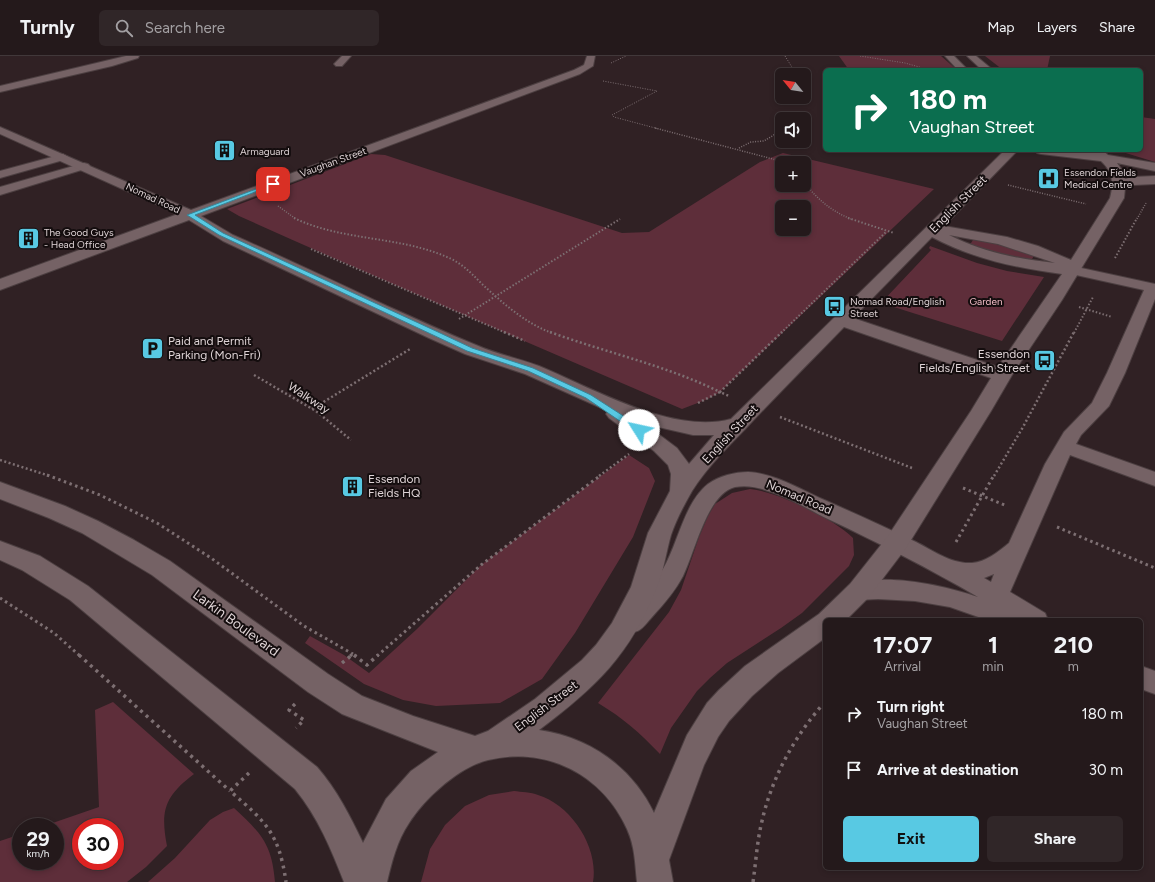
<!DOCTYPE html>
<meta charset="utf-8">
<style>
:root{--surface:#24191b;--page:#302628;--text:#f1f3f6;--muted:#a3a0a3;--line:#41383a;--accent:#58c9e3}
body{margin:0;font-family:Figtree,sans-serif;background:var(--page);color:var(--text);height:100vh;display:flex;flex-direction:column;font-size:15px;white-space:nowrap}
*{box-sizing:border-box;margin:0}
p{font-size:13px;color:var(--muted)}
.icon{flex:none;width:22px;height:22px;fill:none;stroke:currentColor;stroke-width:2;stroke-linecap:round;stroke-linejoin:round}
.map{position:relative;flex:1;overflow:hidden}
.panel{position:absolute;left:823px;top:562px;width:320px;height:252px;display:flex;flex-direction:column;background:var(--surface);border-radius:6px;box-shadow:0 2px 6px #0003,0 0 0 1px var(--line)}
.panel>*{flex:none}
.top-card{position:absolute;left:823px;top:12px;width:320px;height:84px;border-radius:6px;box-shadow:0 2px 6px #0003,0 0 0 1px var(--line);background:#0b6e4f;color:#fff;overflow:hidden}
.needle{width:26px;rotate:300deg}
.fabs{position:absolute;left:775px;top:12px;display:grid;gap:8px}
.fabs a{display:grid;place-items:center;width:36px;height:36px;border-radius:6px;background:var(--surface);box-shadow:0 2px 6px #0003,0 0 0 1px var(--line);font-size:20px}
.speed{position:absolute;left:12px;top:762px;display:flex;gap:8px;font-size:20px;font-weight:700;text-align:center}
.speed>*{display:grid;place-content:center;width:52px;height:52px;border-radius:50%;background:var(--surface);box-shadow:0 2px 6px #0003,0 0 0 1px var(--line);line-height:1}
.speed small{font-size:10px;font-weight:400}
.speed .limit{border:6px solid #d22;background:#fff;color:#111}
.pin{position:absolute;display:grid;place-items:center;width:34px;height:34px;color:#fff;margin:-17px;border-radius:8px;box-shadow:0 2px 6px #0006}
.me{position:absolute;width:44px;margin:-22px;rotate:305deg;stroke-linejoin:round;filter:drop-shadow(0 0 3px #0008)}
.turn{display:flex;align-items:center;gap:14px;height:84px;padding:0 20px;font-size:18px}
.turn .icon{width:52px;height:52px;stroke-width:2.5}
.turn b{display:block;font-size:28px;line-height:34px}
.eta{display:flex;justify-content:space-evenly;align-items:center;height:68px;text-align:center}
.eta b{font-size:24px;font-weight:700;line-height:28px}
.primary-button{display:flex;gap:8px;margin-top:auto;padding:8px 20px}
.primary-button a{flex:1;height:46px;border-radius:6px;background:var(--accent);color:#111;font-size:16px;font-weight:700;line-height:46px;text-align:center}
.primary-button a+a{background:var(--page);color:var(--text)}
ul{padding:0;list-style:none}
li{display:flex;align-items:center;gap:12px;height:56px;padding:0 20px}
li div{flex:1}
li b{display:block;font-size:15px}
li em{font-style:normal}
header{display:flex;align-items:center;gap:24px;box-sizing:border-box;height:56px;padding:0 20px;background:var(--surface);border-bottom:1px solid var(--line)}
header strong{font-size:19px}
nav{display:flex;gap:22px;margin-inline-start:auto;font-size:14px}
.search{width:280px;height:36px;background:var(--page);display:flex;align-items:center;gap:10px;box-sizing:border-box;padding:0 14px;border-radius:6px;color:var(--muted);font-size:15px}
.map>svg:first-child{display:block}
.green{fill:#5e2e3a;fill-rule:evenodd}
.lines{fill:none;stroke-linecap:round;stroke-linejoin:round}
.lane-casing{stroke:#4c3f41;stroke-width:2}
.street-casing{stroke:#4c3f41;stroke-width:2}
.path-far5{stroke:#7d6f72;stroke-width:1;stroke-dasharray:1 1.5;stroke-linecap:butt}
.path-far4{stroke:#7d6f72;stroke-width:1.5;stroke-dasharray:1 1.5;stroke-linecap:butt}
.path-far3{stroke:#7d6f72;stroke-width:2;stroke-dasharray:1.5 2;stroke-linecap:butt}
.path-far2{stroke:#7d6f72;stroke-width:2.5;stroke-dasharray:2 2.5;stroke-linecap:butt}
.path-far1{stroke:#7d6f72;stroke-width:3;stroke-dasharray:2.5 3.5;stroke-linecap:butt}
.path{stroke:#7d6f72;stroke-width:3.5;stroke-dasharray:3 4.5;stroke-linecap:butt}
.lane{fill:#756265;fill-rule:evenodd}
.street{fill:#756265;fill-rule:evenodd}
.route{fill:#58c9e3;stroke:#398394}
.labels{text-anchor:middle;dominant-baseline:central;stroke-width:4;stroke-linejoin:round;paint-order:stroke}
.far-poi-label{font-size:10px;fill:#dfd4d6;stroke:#140d0e;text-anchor:start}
.far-street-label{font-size:10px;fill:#dfd4d6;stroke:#140d0e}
.far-park-label{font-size:10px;fill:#f5bfc9;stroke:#140d0e}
.street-label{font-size:12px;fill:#dfd4d6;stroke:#140d0e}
.poi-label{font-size:12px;fill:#dfd4d6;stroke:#140d0e;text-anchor:start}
.near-street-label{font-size:14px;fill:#dfd4d6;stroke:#140d0e}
</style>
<header>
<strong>Turnly</strong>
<div class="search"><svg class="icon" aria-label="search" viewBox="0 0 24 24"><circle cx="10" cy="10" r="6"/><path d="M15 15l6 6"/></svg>Search here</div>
<nav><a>Map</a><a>Layers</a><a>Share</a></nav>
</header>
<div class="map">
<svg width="1155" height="826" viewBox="0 0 1155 826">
<rect width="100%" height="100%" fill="#302124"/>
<g class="green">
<path d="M839 0H941L957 14H849Z"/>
<path d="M985 0H1050L1047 14H1003Z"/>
<path d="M1141 61 1155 63V106L1116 94H1141Z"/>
<path d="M783 97 934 133 720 336 708 343 682 353C534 289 386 226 239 160L227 153 371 98 385 99 622 177 649 176 760 106ZM782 107H804V129H782ZM782 151H804V173H782Z"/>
<path d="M975 181 1036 197 1030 206 969 190Z"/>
<path d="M930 190 977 207 1007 215 1044 221 1002 285 881 247 931 194 929 192Z"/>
<path d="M629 399 649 412 655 425 633 481 575 577 542 623 500 647 436 650 403 644 364 628 305 587 310 580 344 599 369 617 417 573 481 509Z"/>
<path d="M750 433C778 436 833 462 853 482L854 499 849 510 802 557 781 572 727 607 710 622 697 635 671 672 660 698C640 677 623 662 598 647L669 556 681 534 699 481 708 460 715 448 732 437Z"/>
<path d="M113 646 194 718C165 740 160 754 167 790L146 811 127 826H0V785L21 778V805H55V771H41L99 751 95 654ZM81 771H115V805H81Z"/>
<path d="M514 735C521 736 531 736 538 739 571 749 599 791 593 826H421L430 793 445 769 465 750 489 739Z"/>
<path d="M234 752C261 777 272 788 275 826H148L175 802 210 764 223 756Z"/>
</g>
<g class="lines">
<defs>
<g id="lane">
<path d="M63 98 68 101 67 103 0 122V115Z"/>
<path d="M84 107 88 108 90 110 88 112 0 139V131Z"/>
<path d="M1072 210 1155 228V243L1125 317 1109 350 1081 379 1076 388 1155 416V430L1070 399 1010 536 1045 557 1048 564H1016L1014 563 1013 564H987L950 551 915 545 878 543 859 544 851 542 847 535 851 528C887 517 943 529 978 541 930 513 879 487 828 463 809 454 789 441 768 435 758 431 746 429 735 431 707 438 695 496 683 520 675 535 664 548 652 561 642 572 639 580 622 574L619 567C629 547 651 533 663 513 678 488 684 447 708 428 719 420 735 416 748 416 773 417 800 433 822 443 854 457 885 471 916 486 934 495 951 508 972 507 986 506 998 496 1009 487L1045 408 1064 376 1092 347 1107 317 1144 234 1067 217 1065 214 1067 211ZM994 518 991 526 984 522Z"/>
<path d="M1141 610 1155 615V638L1141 633Z"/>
</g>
<g id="street">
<path d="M126 0H139L138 2 112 10 0 36V30Z"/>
<path d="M342 0H351L342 10H336L334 8Z"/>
<path d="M587 0H595L593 10 580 18 201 160 233 179C285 202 336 226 387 250 417 263 446 277 476 289 496 298 518 302 539 310 592 332 673 379 731 363L1005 94H1018L944 170 1007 181 1038 190 1071 204 1110 142C1114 127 1113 116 1101 105L1041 98 1037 97 1035 94H1070L1090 96 1088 94H1102L1108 99 1155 107V115L1117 107 1122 114 1125 123 1132 121 1155 120V128L1134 129 1125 132 1124 142 1062 244 1012 319 991 355 906 492 868 542 846 564H825V582L778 617 752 640 729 665 718 681 704 709 669 804 673 826H637C635 808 635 790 627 773 602 718 546 690 488 704 459 711 425 742 409 767 397 785 392 805 387 826H344C331 793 318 761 295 733L70 544 22 514 0 504V485L40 500 88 530 317 711C337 734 350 760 363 787L386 743 411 715 438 696 342 658 308 636 152 519 82 477 49 462 0 443V426L65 450 98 465 134 484 170 505 328 618 362 640 413 660 475 680 488 675 535 643 582 604 596 589 612 567 631 531 648 477 670 435 671 418 668 409 654 395 609 362 606 358 608 355 525 318 465 298 429 282 223 185 189 164 0 234V223L178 158 0 78V71L191 154 574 14 584 9ZM949 179 998 188 1055 207C1018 203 982 196 949 179ZM932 181C973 203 1017 212 1062 218L998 311 853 262ZM844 271 991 322 971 355 888 480 850 528 819 558 745 610 719 634 707 647 687 679 654 757C632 711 589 681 539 674 596 631 630 599 657 531 664 514 666 496 671 479 676 464 684 449 692 435 707 411 728 391 747 371 779 337 812 304 844 271ZM645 368 693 379H714L689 408 677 392Z"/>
<path d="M945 0H954L968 14H958Z"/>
<path d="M967 0H976L993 14H982Z"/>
</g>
</defs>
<use href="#lane" class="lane-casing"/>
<use href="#street" class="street-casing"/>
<g class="path-far5">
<path d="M785 0 795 16"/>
<path d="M860 0 905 7 930 14"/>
<path d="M611 7 626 0"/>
<path d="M603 25 657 35 612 59 614 61 659 73"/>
</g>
<g class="path-far4">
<path d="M655 72 788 107"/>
<path d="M739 92 751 86 764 85 782 74"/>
<path d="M804 126C817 143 831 155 851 163"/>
<path d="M1008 129 1086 148"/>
<path d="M278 150 296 163"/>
<path d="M1137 163 1146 147"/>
</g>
<g class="path-far3">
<path d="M294 162C342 185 399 180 447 201 462 207 472 218 483 229 504 248 525 267 552 277"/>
<path d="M848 162 894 177"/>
<path d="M311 193 506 277"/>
<path d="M1115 202 1137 162"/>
<path d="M1079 251 1112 261"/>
<path d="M459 263 620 163"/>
<path d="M781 277 887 175"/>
<path d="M1074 277 1093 241"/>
</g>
<g class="path-far2">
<path d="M504 276 525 285"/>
<path d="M550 276C607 297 665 309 720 336L782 276"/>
<path d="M254 319 316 355 351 384"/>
<path d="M698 347 720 336 729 340"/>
<path d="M312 353 410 293"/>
<path d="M780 361 912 412"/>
<path d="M0 404 50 420"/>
<path d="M599 420 629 398"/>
<path d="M994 420 1023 371 1074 276"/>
</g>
<g class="path-far1">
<path d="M47 419 100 439 157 467 211 502 304 570 353 598"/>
<path d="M963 432 1007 450"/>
<path d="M1057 471 1155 512"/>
<path d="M956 486 994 419"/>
<path d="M0 542 54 577 80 600"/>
<path d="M350 600 353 598 356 600"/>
<path d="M377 600 481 509 601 419"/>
</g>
<g class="path">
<path d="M79 599 230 735"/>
<path d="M354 599 367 609 378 599"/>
<path d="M342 607 352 599"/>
<path d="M295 648 289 654 304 664 296 672"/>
<path d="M249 717 230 735C266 766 279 777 286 826"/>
<path d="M753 826C756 806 757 785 762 765 772 721 795 679 825 646"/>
</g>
<use href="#lane" class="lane"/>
<use href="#street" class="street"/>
</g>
<path class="route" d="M272 127 276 128 195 159 223 177 438 276 472 292 533 312 591 339 642 372 644 374 642 376H636L586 342 528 315 467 295 433 279 219 179 187 159Z"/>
<defs>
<symbol id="building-square" viewBox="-11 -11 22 22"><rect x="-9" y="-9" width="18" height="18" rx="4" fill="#58c9e3" stroke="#140d0e"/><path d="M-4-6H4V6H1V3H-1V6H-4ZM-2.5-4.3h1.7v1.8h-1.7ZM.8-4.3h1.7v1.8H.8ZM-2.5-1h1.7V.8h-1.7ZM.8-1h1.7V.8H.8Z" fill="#111"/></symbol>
<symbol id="hospital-square" viewBox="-11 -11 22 22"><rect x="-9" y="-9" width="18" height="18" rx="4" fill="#58c9e3" stroke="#140d0e"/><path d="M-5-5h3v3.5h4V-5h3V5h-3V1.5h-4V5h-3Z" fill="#111"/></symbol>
<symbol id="bus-square" viewBox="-11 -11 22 22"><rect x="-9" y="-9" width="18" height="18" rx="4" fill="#58c9e3" stroke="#140d0e"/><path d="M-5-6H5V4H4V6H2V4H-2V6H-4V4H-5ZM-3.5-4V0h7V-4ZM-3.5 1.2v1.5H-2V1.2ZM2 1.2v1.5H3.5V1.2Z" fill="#111"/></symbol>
<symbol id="parking-square" viewBox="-11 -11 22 22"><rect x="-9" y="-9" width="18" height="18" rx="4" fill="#58c9e3" stroke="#140d0e"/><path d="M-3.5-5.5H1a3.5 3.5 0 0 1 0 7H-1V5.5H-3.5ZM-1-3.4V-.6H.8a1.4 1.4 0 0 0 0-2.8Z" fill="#111"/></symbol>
</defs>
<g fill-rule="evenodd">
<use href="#building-square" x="212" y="82" width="25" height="25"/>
<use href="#hospital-square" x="1036" y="110" width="25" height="25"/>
<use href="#building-square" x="16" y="170" width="25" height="25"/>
<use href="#bus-square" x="822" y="238" width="25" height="25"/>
<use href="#parking-square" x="140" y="280" width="25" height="25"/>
<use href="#bus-square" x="1032" y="292" width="25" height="25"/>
<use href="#building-square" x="340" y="418" width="25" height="25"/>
</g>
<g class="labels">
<g class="far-poi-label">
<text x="240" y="95">Armaguard</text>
<text x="1064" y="116">Essendon Fields<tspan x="1064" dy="12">Medical Centre</tspan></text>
<text x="44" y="176">The Good Guys<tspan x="44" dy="12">- Head Office</tspan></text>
<text x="850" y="245">Nomad Road/English<tspan x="850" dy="12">Street</tspan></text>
</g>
<g class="far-street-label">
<text transform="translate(333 106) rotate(-20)">Vaughan Street</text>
<text transform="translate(153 142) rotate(25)">Nomad Road</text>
</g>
<g class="far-park-label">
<text x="986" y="245">Garden</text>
</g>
<g class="street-label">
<text transform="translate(958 148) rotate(-45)">English Street</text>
<text transform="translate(309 342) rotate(33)">Walkway</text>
<text transform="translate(730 378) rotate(-47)">English Street</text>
<text transform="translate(799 441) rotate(23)">Nomad Road</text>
<text transform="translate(546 650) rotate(-37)">English Street</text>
</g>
<g class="poi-label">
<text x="168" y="285">Paid and Permit<tspan x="168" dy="14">Parking (Mon-Fri)</tspan></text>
<text x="1030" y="298" text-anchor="end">Essendon<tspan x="1030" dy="14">Fields/English Street</tspan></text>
<text x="368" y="423">Essendon<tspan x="368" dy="14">Fields HQ</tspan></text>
</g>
<g class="near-street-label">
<text transform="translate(236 567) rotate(36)">Larkin Boulevard</text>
</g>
</g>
</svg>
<div class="fabs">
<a><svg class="needle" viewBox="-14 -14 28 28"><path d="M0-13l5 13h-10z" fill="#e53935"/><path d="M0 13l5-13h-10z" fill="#a3a0a3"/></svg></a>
<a><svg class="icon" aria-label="sound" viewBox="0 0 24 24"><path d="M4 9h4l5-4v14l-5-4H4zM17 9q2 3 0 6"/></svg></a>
<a>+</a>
<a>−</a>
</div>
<div class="speed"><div>29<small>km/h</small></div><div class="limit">30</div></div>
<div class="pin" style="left:273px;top:128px;background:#d93025"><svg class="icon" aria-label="arrive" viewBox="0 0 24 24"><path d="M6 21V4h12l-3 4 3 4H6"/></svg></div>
<svg class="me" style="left:639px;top:374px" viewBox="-20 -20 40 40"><circle r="19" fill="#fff"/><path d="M0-13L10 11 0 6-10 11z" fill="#58c9e3"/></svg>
<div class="top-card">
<div class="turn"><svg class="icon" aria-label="right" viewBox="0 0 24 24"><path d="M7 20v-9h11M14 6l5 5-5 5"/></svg><div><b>180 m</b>Vaughan Street</div></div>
</div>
<section class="panel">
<div class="eta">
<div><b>17:07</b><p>Arrival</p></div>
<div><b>1</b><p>min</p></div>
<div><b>210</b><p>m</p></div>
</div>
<ul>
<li><svg class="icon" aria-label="right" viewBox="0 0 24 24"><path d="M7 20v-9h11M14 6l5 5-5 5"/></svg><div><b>Turn right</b><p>Vaughan Street</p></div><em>180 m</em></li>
<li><svg class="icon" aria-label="arrive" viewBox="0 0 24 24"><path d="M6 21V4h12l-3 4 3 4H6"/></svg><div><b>Arrive at destination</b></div><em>30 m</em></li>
</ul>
<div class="primary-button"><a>Exit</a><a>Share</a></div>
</section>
</div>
